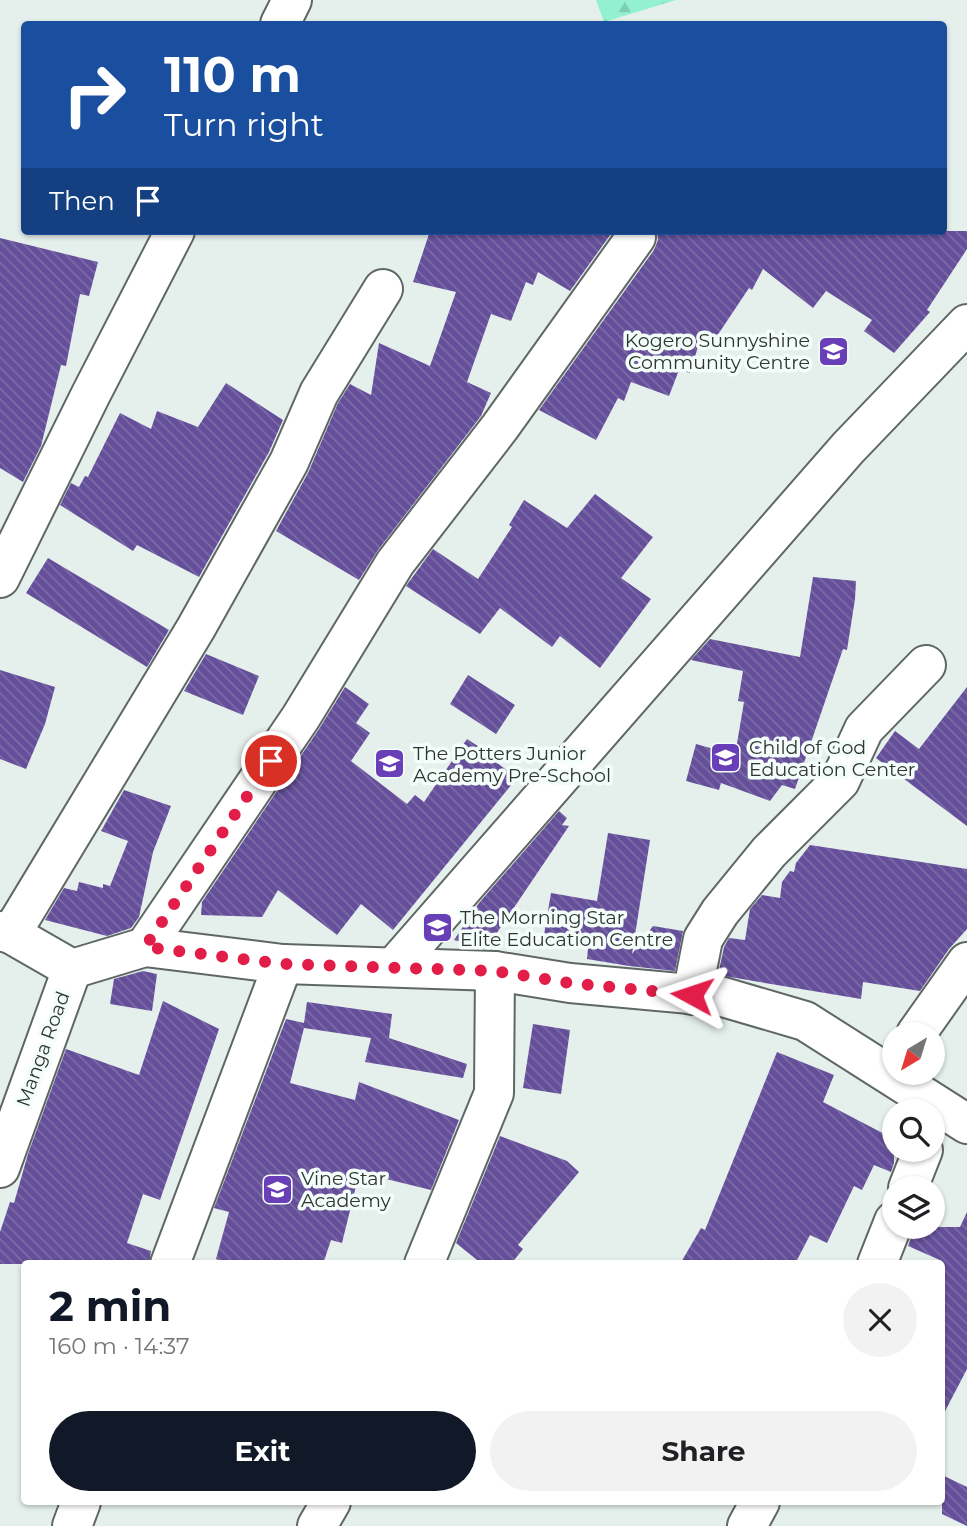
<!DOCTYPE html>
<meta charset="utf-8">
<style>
:root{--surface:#fff;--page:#f2f2f2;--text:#202124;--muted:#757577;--accent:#111827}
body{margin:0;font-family:Montserrat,sans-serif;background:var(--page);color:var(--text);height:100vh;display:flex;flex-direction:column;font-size:26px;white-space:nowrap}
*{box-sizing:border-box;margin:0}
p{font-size:23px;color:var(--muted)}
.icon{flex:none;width:38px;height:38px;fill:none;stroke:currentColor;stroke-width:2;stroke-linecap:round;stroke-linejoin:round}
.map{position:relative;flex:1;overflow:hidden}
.sheet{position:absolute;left:21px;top:1260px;width:924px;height:245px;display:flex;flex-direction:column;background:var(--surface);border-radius:7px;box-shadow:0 2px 5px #0004}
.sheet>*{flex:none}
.banner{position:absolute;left:21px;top:21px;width:926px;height:214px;border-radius:7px;box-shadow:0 2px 5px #0004;background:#1a4fa0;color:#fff;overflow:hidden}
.needle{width:46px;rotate:218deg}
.fabs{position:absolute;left:882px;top:1022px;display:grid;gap:14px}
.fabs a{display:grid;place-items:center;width:63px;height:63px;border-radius:50%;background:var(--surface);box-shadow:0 2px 5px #0004;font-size:35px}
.pin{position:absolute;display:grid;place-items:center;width:60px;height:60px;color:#fff;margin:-30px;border:4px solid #fff;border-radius:50%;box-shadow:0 2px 7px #0007}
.me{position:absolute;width:77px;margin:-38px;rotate:275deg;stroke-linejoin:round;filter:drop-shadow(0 0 5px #0008)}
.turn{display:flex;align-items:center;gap:24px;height:147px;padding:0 28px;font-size:32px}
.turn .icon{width:91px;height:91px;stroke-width:2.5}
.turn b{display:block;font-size:49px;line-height:60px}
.then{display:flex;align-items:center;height:66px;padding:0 28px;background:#0003;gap:14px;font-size:26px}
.round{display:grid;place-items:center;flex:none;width:74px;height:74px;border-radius:37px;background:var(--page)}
.headline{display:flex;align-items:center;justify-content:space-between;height:119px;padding:0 28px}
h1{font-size:42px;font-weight:700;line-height:52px;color:var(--accent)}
.button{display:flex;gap:14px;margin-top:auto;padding:14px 28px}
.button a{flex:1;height:80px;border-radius:42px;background:var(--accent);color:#fff;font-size:28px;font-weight:700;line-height:80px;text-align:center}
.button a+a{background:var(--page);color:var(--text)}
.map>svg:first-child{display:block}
.forest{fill:url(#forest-firs)}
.building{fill:url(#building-back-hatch)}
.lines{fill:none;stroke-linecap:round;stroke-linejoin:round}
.minor-casing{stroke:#5f6764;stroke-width:42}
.minor{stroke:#fff;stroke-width:38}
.route{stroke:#e11d48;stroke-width:12;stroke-dasharray:0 21.6}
.labels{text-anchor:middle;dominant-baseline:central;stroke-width:7;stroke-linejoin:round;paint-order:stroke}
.poi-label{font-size:19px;fill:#303432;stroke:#f3fdf9;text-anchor:start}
.street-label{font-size:19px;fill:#303432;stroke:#f3fdf9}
</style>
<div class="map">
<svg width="967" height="1526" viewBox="0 0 967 1526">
<defs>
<pattern id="forest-firs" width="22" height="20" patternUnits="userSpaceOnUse" patternTransform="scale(1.75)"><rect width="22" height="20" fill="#93f0d1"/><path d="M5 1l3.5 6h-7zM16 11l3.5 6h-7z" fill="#7fceb4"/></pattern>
<pattern id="building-back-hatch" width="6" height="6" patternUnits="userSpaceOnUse" patternTransform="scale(1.75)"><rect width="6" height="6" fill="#654f9b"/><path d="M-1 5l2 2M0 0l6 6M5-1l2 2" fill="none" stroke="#7c6ca5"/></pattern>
</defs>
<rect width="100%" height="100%" fill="#e5f0ec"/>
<path class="forest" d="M596 0H676L604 22Z"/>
<g class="building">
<path d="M430 231H613L570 291 538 272 533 285 526 282 511 321 491 314 467 382 491 393 481 416 378 550 359 580 276 531 308 473 338 403 350 384 371 395 379 343 430 366 456 292 413 282Z"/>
<path d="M657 231H967V249L927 310 930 312 894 353 864 331 872 320 826 291 813 308 763 269 752 290 749 288 713 342 702 334 690 373 679 370 669 396 631 382 624 401 618 398 596 440 539 410 654 250 658 240Z"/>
<path d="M0 238 98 262 89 296 80 294 66 366 61 365 41 446 23 482 0 468Z"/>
<path d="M226 383 283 420 269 452 199 577 137 545 133 551 60 505 71 483 79 487 85 476 88 477 120 413 151 429 157 411 198 427Z"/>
<path d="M595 494 653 537 621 578 651 599 600 668 560 636 552 647 500 608 480 634 406 586 433 549 478 579 512 527 509 525 524 500 567 528Z"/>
<path d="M48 558 169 630 147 667 26 593Z"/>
<path d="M813 577 856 581 855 599 847 650 843 649 795 789 782 785 770 801 721 783 719 790 686 781 696 744 735 755 744 702 738 701 743 671 691 660 710 639 800 657Z"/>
<path d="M206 654 259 676 243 715 184 691Z"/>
<path d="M0 670 55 687 45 724 26 769 0 759Z"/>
<path d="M468 675 515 705 496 734 450 704Z"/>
<path d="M345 687 369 704 356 723 370 733 351 761 407 804 415 795 424 802 467 739 490 754 488 756 517 778 393 930 361 904 337 935 278 890 262 917 201 915 202 902 319 729Z"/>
<path d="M967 687V826L876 758 895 731 919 749Z"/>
<path d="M124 790 171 806 153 852 139 917 131 928 107 936 45 920 64 888 77 891 79 882 103 888V884L110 886 128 841 101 831Z"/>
<path d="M559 811 567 818 562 825 569 826 486 949 454 940 479 903Z"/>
<path d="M608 833 650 840 632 954 653 926 683 931 675 971 629 966 587 959 588 948 543 941 551 893 597 901Z"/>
<path d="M810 845 967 869V929L949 949 920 991 863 982 861 999 718 975 724 947 729 938 745 940 750 909 762 895 780 898 782 882 790 871 794 872 796 863Z"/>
<path d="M143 971 157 974 152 1011 110 1004 114 979Z"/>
<path d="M163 1001 219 1029 160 1200 143 1194 127 1243 151 1251 149 1264H0V1232L10 1202 14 1203 28 1154 66 1049 139 1075Z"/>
<path d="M307 1002 392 1014 389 1038 467 1064 463 1078 365 1062 371 1038 304 1028 290 1083 355 1100 359 1082 459 1120 431 1190 366 1174 364 1179 358 1178 342 1243 331 1240 323 1264H230L216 1259 229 1212 214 1208 286 1019 304 1023Z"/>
<path d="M533 1024 570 1030 561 1094 523 1088Z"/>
<path d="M777 1052 834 1075 823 1102 894 1139V1163L891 1172 874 1165 862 1190 854 1186 827 1243 810 1235 795 1264H680L701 1228 705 1230Z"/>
<path d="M500 1136 567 1161 579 1172 518 1245 523 1249 511 1264H482L456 1243Z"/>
<path d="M967 1212V1369L942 1417V1261L908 1246 915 1227H960Z"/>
<path d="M942 1475 967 1487V1526L942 1514Z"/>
</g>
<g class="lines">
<defs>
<g id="minor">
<path d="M280 24 292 0"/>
<path d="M0 578 91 394 175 231"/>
<path d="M0 931 11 934 72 969 145 947 283 964 495 971 570 983 723 997 805 1021 967 1124"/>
<path d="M11 934 196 628 289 462 319 393 383 289"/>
<path d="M145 947 301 717 395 563 500 427 636 237"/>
<path d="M394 967 848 448 967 324"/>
<path d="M692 995 703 939 720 912 769 852 840 781 864 729 926 665"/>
<path d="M916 1034 967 962"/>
<path d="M0 1168 72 969"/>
<path d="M908 1188 923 1150"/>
<path d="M170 1264 283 964"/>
<path d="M424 1264 494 1093 495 971"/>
<path d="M877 1264 894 1221"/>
<path d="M72 1526 81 1502"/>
<path d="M317 1526 331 1502"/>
<path d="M747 1526 760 1502"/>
</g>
</defs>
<use href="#minor" class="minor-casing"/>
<use href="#minor" class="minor"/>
</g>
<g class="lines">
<path class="route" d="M271 761 145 947 283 964 495 971 570 983 692 995"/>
</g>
<defs>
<symbol id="school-square" viewBox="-11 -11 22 22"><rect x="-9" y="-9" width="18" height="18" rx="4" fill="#693fb7" stroke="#f3fdf9"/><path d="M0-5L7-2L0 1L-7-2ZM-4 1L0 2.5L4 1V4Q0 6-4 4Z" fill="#fff"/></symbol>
</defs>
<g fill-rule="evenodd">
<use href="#school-square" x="816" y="334" width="35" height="35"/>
<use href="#school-square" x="708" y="740" width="35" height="35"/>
<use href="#school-square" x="372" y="746" width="35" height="35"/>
<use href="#school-square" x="420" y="910" width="35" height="35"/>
<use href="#school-square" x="260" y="1172" width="35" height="35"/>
</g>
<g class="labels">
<g class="poi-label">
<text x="810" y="340" text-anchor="end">Kogero Sunnyshine<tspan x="810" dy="22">Community Centre</tspan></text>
<text x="749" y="747">Child of God<tspan x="749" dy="22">Education Center</tspan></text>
<text x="413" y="753">The Potters Junior<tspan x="413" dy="22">Academy Pre-School</tspan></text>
<text x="460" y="917">The Morning Star<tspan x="460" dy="22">Elite Education Centre</tspan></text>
<text x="301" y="1178">Vine Star<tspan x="301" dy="22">Academy</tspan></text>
</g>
<g class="street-label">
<text transform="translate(43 1049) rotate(-70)">Manga Road</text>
</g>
</g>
</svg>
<div class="fabs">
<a><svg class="needle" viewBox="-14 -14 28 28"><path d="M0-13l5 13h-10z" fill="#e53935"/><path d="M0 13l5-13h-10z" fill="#757577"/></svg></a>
<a><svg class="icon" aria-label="search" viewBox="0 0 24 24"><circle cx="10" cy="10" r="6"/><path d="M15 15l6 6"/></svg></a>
<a><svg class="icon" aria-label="layers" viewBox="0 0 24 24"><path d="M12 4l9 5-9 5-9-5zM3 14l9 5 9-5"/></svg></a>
</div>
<div class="pin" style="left:271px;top:761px;background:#d93025"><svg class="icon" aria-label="arrive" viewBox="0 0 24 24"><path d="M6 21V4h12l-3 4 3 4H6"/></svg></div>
<svg class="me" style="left:692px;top:995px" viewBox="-20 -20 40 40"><path d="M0-17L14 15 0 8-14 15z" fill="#e11d48" stroke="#fff" stroke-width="4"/></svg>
<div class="banner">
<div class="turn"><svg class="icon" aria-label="right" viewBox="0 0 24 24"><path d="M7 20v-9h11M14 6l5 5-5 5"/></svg><div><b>110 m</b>Turn right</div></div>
<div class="then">Then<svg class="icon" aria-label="arrive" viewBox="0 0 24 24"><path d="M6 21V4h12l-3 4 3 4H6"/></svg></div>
</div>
<section class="sheet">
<div class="headline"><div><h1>2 min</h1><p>160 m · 14:37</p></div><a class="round"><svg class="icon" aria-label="close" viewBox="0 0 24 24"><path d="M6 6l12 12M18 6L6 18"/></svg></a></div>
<div class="button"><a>Exit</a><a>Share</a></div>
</section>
</div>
